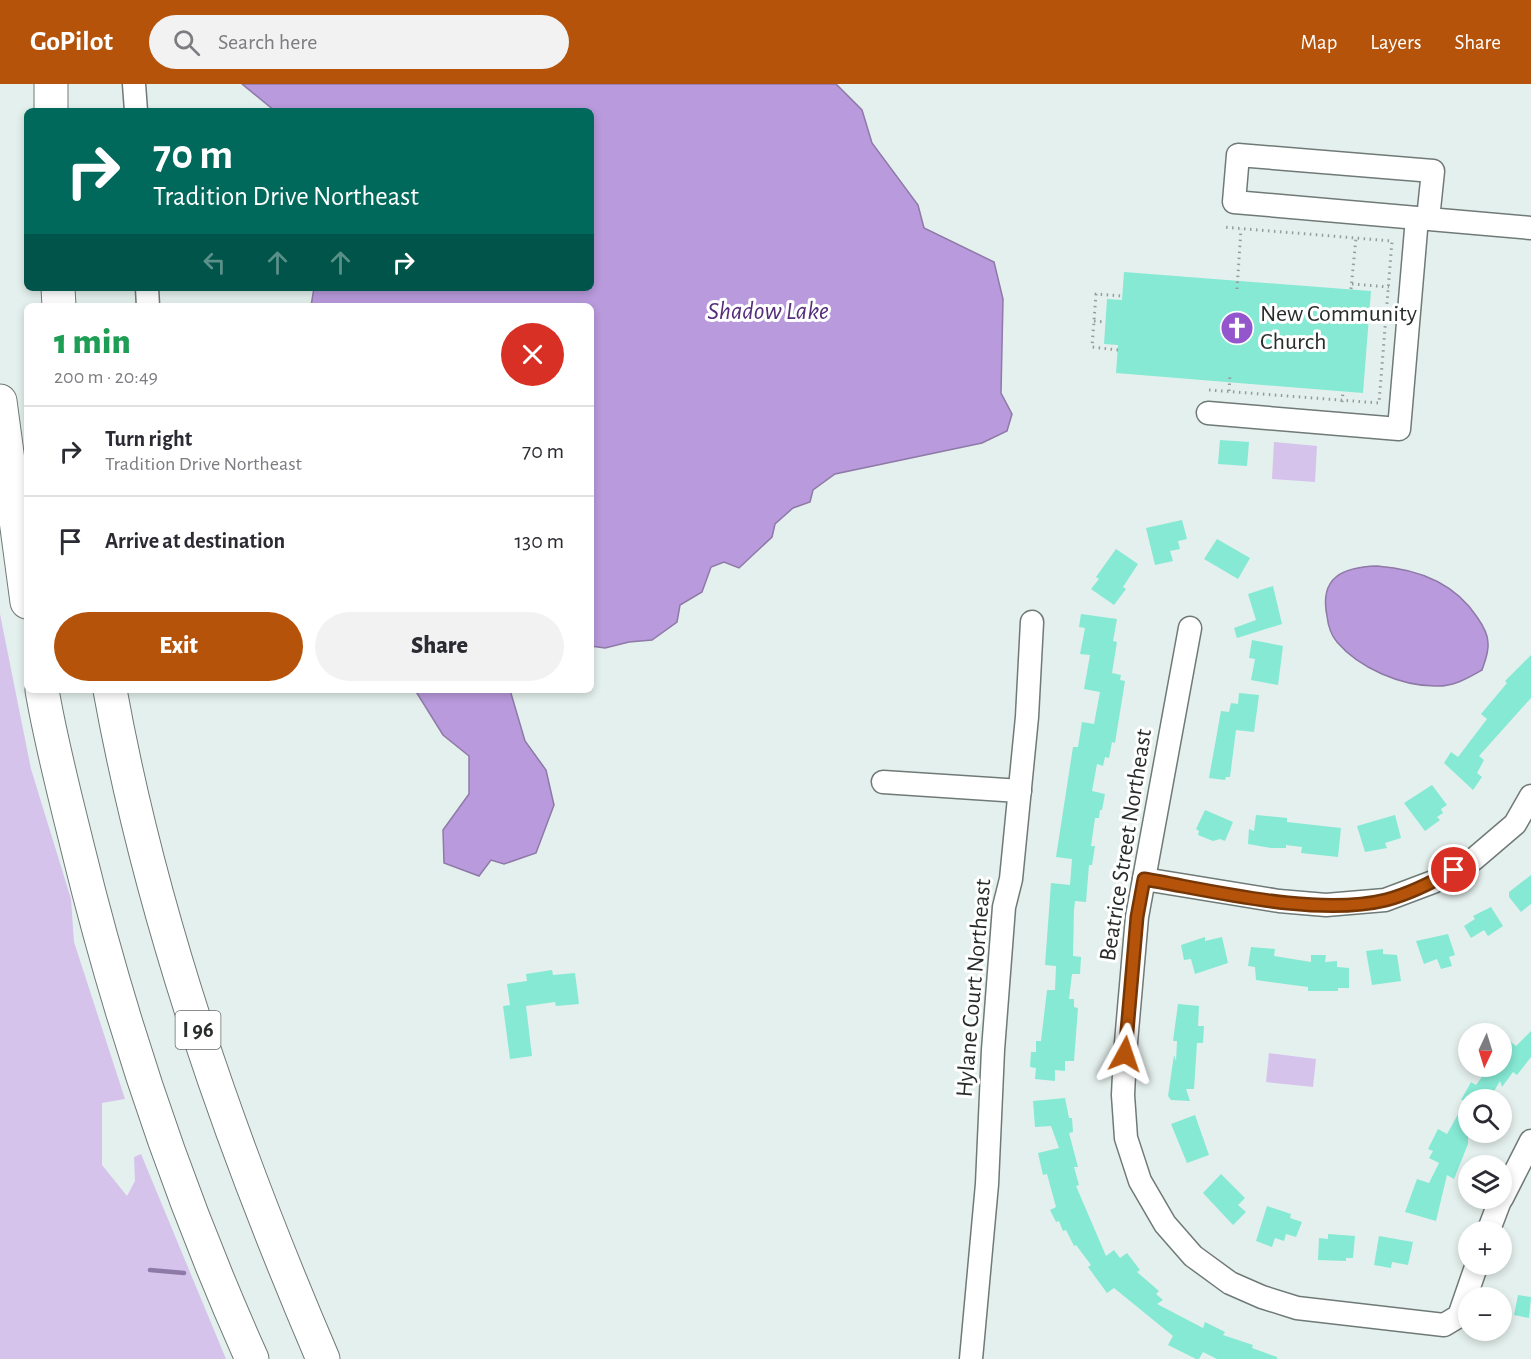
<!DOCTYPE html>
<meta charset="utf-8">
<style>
:root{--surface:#fff;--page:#f2f2f3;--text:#2b2b33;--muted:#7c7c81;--line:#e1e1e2;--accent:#b45309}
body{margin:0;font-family:"Alegreya Sans",sans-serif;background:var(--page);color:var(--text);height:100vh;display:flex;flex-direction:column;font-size:22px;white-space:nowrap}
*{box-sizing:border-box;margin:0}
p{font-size:20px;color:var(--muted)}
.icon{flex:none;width:33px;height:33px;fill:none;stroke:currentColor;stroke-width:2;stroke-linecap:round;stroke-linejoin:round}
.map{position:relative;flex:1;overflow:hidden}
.drawer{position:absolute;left:24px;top:219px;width:570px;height:390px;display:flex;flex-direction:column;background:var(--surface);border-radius:9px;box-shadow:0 3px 9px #0003}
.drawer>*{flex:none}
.banner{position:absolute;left:24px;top:24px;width:570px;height:183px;border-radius:9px;box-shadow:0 3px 9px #0003;background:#00695c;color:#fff;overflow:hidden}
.needle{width:39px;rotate:184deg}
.buttons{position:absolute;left:1458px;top:939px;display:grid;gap:12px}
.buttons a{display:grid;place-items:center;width:54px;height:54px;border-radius:50%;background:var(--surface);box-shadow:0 3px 9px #0003;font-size:30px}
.pin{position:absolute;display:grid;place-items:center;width:51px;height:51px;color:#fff;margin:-26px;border:3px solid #fff;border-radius:50%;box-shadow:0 2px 6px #0007}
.me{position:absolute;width:66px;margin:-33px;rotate:5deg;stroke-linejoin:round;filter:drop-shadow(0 0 4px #0008)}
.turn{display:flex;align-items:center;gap:21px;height:126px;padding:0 30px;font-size:27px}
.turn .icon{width:78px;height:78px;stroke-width:2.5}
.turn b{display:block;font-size:42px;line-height:51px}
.lanes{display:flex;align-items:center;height:57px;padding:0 30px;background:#0003;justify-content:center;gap:30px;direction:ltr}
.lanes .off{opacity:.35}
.round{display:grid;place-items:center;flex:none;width:63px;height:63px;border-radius:32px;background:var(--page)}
.headline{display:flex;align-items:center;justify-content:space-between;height:102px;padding:0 30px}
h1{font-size:36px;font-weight:800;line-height:45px;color:#1e9e55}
.primary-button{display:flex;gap:12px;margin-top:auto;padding:12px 30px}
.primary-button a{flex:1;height:69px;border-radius:36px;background:var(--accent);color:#fff;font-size:24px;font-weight:800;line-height:69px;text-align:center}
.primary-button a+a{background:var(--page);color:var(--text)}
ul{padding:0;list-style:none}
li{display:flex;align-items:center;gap:18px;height:90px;padding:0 30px;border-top:2px solid var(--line)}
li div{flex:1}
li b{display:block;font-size:22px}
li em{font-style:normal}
header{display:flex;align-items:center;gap:36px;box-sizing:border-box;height:84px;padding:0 30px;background:var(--accent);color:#fff}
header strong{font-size:28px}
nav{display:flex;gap:33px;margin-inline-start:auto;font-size:21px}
.search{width:420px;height:54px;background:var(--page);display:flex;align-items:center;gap:15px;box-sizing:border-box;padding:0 21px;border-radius:33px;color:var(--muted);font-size:22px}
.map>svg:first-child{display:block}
.green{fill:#d5c3ec}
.water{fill:#b99adc;stroke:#8e79a7;stroke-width:1.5}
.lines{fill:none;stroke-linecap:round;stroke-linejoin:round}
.stream{stroke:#8e79a7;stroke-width:4.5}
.building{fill:#85e9d4}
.minor-casing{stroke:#6f7a77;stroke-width:25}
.highway-casing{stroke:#6f7a77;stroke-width:35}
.path{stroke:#959d9b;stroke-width:3;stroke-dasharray:1.5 4.5;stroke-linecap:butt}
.minor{stroke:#fff;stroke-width:22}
.highway{stroke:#fff;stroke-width:33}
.route-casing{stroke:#753606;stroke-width:15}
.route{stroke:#b45309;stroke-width:10}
.labels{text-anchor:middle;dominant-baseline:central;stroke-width:6;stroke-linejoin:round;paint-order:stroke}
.shield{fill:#fff;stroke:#686b6b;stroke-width:1.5}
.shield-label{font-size:22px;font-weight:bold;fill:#282c2b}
.poi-label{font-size:24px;fill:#282c2b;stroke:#fff;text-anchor:start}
.street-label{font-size:24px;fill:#282c2b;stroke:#fff}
.water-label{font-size:26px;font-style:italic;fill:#562d7b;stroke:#fff}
</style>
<header>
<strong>GoPilot</strong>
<div class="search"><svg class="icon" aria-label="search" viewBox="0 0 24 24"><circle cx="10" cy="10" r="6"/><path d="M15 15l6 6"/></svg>Search here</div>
<nav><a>Map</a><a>Layers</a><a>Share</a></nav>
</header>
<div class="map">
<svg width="1531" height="1275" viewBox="0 0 1531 1275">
<rect width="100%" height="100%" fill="#e4f0ed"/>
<g class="green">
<path d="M1274 358 1317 362 1315 398 1272 395Z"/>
<path d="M0 530 31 685 71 815 74 858 125 1015 102 1019V1081L127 1112 135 1097 134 1073 141 1070 226 1275H0Z"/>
<path d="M1269 969 1316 975 1313 1003 1266 998Z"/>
</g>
<g class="water">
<path d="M242 0H836L862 26 872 59 918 121 924 144 994 178 1003 215 1001 309 1012 330 1007 347 982 359 835 390 813 406 810 418 793 424 775 440 772 453 739 484 724 478 711 483 702 508 680 521 677 538 652 556 629 558 605 564 591 562V222H311L314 204H591V27H275Z"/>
<path d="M1377 482C1418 485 1454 498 1477 533 1482 540 1488 551 1488 559 1489 568 1485 577 1482 586 1468 594 1453 603 1435 602 1401 602 1359 584 1337 558 1331 551 1328 541 1327 532 1319 493 1343 483 1377 482Z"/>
<path d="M415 606H510L525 657 546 686 554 721 536 769 504 780 491 776 479 792 444 779 443 746 469 710V672L443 651Z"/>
</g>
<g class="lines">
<path class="stream" d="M150 1186 184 1189"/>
</g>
<g class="building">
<path d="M1124 188 1371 207 1363 309 1116 289 1118 261 1104 260 1107 215 1122 216Z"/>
<path d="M1220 356 1249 358 1247 382 1218 380Z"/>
<path d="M1182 436 1187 455 1178 457 1180 465 1170 467 1173 477 1155 481 1146 444Z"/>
<path d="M1217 455 1250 474 1238 495 1204 475Z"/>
<path d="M1116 465 1138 480 1123 503 1126 505 1114 521 1091 505 1099 495 1096 493Z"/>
<path d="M1273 502 1282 540 1237 554 1234 544 1256 536 1248 510Z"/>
<path d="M1081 530 1117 535 1113 557 1117 558 1112 589 1121 591 1120 596 1125 597 1115 659 1112 658 1109 674 1105 673 1103 682 1097 680 1092 707 1105 710 1102 726H1100L1099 734H1095L1091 762H1095L1092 781H1089L1086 818 1075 817 1074 826 1073 872 1081 873 1080 890H1072L1069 915H1074V923L1078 924 1074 977H1065V987L1055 986V997L1035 995 1036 984 1030 983 1031 968H1036V957H1041L1047 906H1055L1056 882 1045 881 1051 799 1070 801 1072 775 1056 773 1073 663H1078L1082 638 1094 640 1100 608 1084 605 1090 571 1080 570 1085 544 1079 543Z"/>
<path d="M1252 556 1283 562 1278 601 1251 596 1255 575 1249 574Z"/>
<path d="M1531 571V614L1479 672 1484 676 1477 689 1482 693 1473 706 1444 679 1451 668 1458 673 1487 635 1481 630 1507 599 1505 597Z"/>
<path d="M1239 609 1259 611 1254 648 1236 646 1230 693H1226L1225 696 1209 694 1221 627 1229 628 1231 619 1238 620Z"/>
<path d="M1432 701 1447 721 1441 725 1443 729 1437 733 1440 736 1425 747 1404 719Z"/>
<path d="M1205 726 1233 738 1225 757 1220 755 1213 757 1198 751 1199 747 1196 745Z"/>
<path d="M1256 731 1287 734V738L1341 744 1338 773 1301 769 1302 763 1286 761V764H1271L1248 760 1249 745 1254 747Z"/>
<path d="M1395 731 1401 754 1385 759 1387 764 1365 768 1357 742Z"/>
<path d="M1531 791V820L1521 828 1509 813V808Z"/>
<path d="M1491 823 1503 842 1488 852 1484 846 1471 854 1464 842 1475 835 1473 832Z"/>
<path d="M1448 850 1455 871 1449 873 1452 882 1441 885 1437 875 1424 880 1416 857Z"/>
<path d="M1205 853V857L1222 853 1228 879 1195 890 1191 875 1184 876 1181 861Z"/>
<path d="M1251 863 1275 865 1274 872 1311 878V871H1326L1325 878 1337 877V883L1349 884V904H1338V907H1308V903L1256 896 1255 883 1248 882Z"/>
<path d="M1383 865V870L1397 871 1401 897 1372 901 1366 867Z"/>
<path d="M552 886 553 891 575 889 579 920 556 922 555 918 526 922 532 972 510 975 503 922 510 921 507 900 527 897 526 890Z"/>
<path d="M1178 920 1199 922 1198 942H1204L1203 959H1197L1194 1005H1186L1190 1017 1171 1016 1168 1012 1174 971 1176 977 1177 957H1173Z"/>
<path d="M1531 947V973L1517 991 1513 988 1502 1003 1500 997 1489 1016H1468V1060L1454 1095 1447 1091 1436 1137 1405 1128 1417 1095 1429 1099 1439 1079 1429 1074 1433 1067 1428 1065 1438 1045 1447 1050 1466 1016H1461L1471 998 1476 1001 1490 982H1502V962L1507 955 1516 962Z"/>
<path d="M1065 1014 1069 1034H1072L1073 1048 1069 1049 1078 1083H1074L1079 1101 1076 1102 1106 1172 1114 1166 1120 1174 1127 1169 1140 1186 1137 1188 1159 1207 1156 1210 1163 1216 1157 1220 1203 1244 1205 1238 1225 1248 1223 1251 1253 1261 1252 1264 1277 1273V1275H1217L1203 1268 1199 1275H1196L1168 1261 1173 1252 1114 1204 1107 1209 1088 1183 1091 1181 1076 1161 1074 1162 1066 1146 1063 1147 1059 1137 1056 1138 1050 1126 1056 1123 1047 1090 1043 1091 1038 1069 1059 1064 1051 1042 1035 1043 1033 1017Z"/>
<path d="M1195 1031 1209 1071 1187 1079 1171 1040Z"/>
<path d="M1221 1090 1245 1114 1238 1121 1246 1128 1233 1141 1203 1109Z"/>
<path d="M1267 1122 1291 1130 1290 1134 1302 1138 1296 1153 1286 1150 1284 1157 1275 1154 1272 1163 1256 1157Z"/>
<path d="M1328 1150 1355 1152 1353 1174H1346V1177L1318 1176 1319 1154 1328 1155Z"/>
<path d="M1379 1152 1413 1158 1408 1181 1392 1178 1391 1184 1374 1181Z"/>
<path d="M1518 1211 1531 1213 1529 1234 1514 1231Z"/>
</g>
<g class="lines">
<defs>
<g id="minor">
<path d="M134 0 136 27"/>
<path d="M1428 135 1433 87 1238 71 1234 118 1531 144"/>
<path d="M147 204 148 222"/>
<path d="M1208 329 1399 345 1417 134"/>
<path d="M1190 544 1137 833 1125 970 1123 1011 1126 1054 1140 1097 1165 1140 1193 1172 1230 1199 1262 1213 1297 1224 1444 1241 1459 1232 1477 1180"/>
<path d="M883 698 1020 707"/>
<path d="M1144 795 1279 817 1326 821 1385 816 1433 798 1474 775 1515 740 1531 712"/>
<path d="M1502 1114 1531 1057"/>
<path d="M1488 1148 1501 1114"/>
<path d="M971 1275 987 1100 993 966 1004 823 1011 795 1027 633 1032 538"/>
</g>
<g id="highway">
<path d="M51 27V0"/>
<path d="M58 204 59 222"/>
<path d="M0 317 27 518"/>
<path d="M42 606C51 659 65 712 78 765 121 941 178 1110 252 1275"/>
<path d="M110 606C152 837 231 1060 323 1275"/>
</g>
</defs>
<use href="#minor" class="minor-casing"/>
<use href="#highway" class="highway-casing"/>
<g class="path">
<path d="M1352 200 1389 203"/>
<path d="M1237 205 1241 145"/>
<path d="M1351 205 1356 154"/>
<path d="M1094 237 1105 238"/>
<path d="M1118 266 1092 263 1096 210 1122 212"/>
<path d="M1209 306 1379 319 1392 157 1222 143"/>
<path d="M1229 307 1230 291"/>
<path d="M1342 318 1343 308"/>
</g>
<use href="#minor" class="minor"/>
<use href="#highway" class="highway"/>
</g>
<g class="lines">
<defs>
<path id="route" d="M1125 970 1137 833 1144 795C1214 807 1317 833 1386 816 1409 810 1433 798 1454 786"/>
</defs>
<use href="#route" class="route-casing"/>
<use href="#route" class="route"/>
</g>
<defs>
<symbol id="church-disc" viewBox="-11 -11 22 22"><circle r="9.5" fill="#9456cd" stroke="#fff"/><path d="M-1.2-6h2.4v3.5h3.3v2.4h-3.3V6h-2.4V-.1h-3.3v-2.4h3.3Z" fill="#fff"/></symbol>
</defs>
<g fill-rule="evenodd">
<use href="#church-disc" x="1218" y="225" width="38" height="38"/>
</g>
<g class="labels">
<rect class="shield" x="175.5" y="927" width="45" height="38" rx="4.5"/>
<g class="shield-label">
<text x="198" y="946">I 96</text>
</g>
<g class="poi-label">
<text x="1260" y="230">New Community<tspan x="1260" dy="28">Church</tspan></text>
</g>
<g class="street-label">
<text transform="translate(1126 761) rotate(-81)">Beatrice Street Northeast</text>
<text transform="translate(974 904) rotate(-85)">Hylane Court Northeast</text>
</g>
<g class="water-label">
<text x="768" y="227">Shadow Lake</text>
</g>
</g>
</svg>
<div class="buttons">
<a><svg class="needle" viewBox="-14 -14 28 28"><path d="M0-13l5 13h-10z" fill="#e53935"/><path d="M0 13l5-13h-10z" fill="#7c7c81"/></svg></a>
<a><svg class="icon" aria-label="search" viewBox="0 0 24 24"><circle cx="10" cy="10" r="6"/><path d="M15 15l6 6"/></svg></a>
<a><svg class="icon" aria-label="layers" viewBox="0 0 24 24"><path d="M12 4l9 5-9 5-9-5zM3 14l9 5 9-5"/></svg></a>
<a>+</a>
<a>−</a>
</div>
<div class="pin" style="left:1454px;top:786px;background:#d93025"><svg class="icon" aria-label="arrive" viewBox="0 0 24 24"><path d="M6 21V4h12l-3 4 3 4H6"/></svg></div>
<svg class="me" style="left:1125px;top:970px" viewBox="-20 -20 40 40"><path d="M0-17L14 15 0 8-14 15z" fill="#b45309" stroke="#fff" stroke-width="4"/></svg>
<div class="banner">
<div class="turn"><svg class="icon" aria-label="right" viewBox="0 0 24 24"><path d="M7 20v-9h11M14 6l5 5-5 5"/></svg><div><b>70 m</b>Tradition Drive Northeast</div></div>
<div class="lanes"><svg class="icon off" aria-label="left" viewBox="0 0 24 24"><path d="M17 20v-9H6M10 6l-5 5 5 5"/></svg><svg class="icon off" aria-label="ahead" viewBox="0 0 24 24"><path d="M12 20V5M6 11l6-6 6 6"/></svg><svg class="icon off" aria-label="ahead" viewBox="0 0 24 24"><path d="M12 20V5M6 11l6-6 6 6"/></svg><svg class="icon" aria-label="right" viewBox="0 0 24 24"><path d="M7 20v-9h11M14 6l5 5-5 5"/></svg></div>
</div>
<section class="drawer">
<div class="headline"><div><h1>1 min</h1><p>200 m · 20:49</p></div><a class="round" style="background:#d93025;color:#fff"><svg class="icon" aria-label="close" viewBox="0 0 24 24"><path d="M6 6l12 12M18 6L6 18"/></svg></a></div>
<ul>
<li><svg class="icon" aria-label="right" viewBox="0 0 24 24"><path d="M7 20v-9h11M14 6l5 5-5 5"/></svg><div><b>Turn right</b><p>Tradition Drive Northeast</p></div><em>70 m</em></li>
<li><svg class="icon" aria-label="arrive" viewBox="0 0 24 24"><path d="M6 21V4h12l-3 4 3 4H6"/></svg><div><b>Arrive at destination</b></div><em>130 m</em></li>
</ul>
<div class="primary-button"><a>Exit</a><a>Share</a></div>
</section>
</div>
